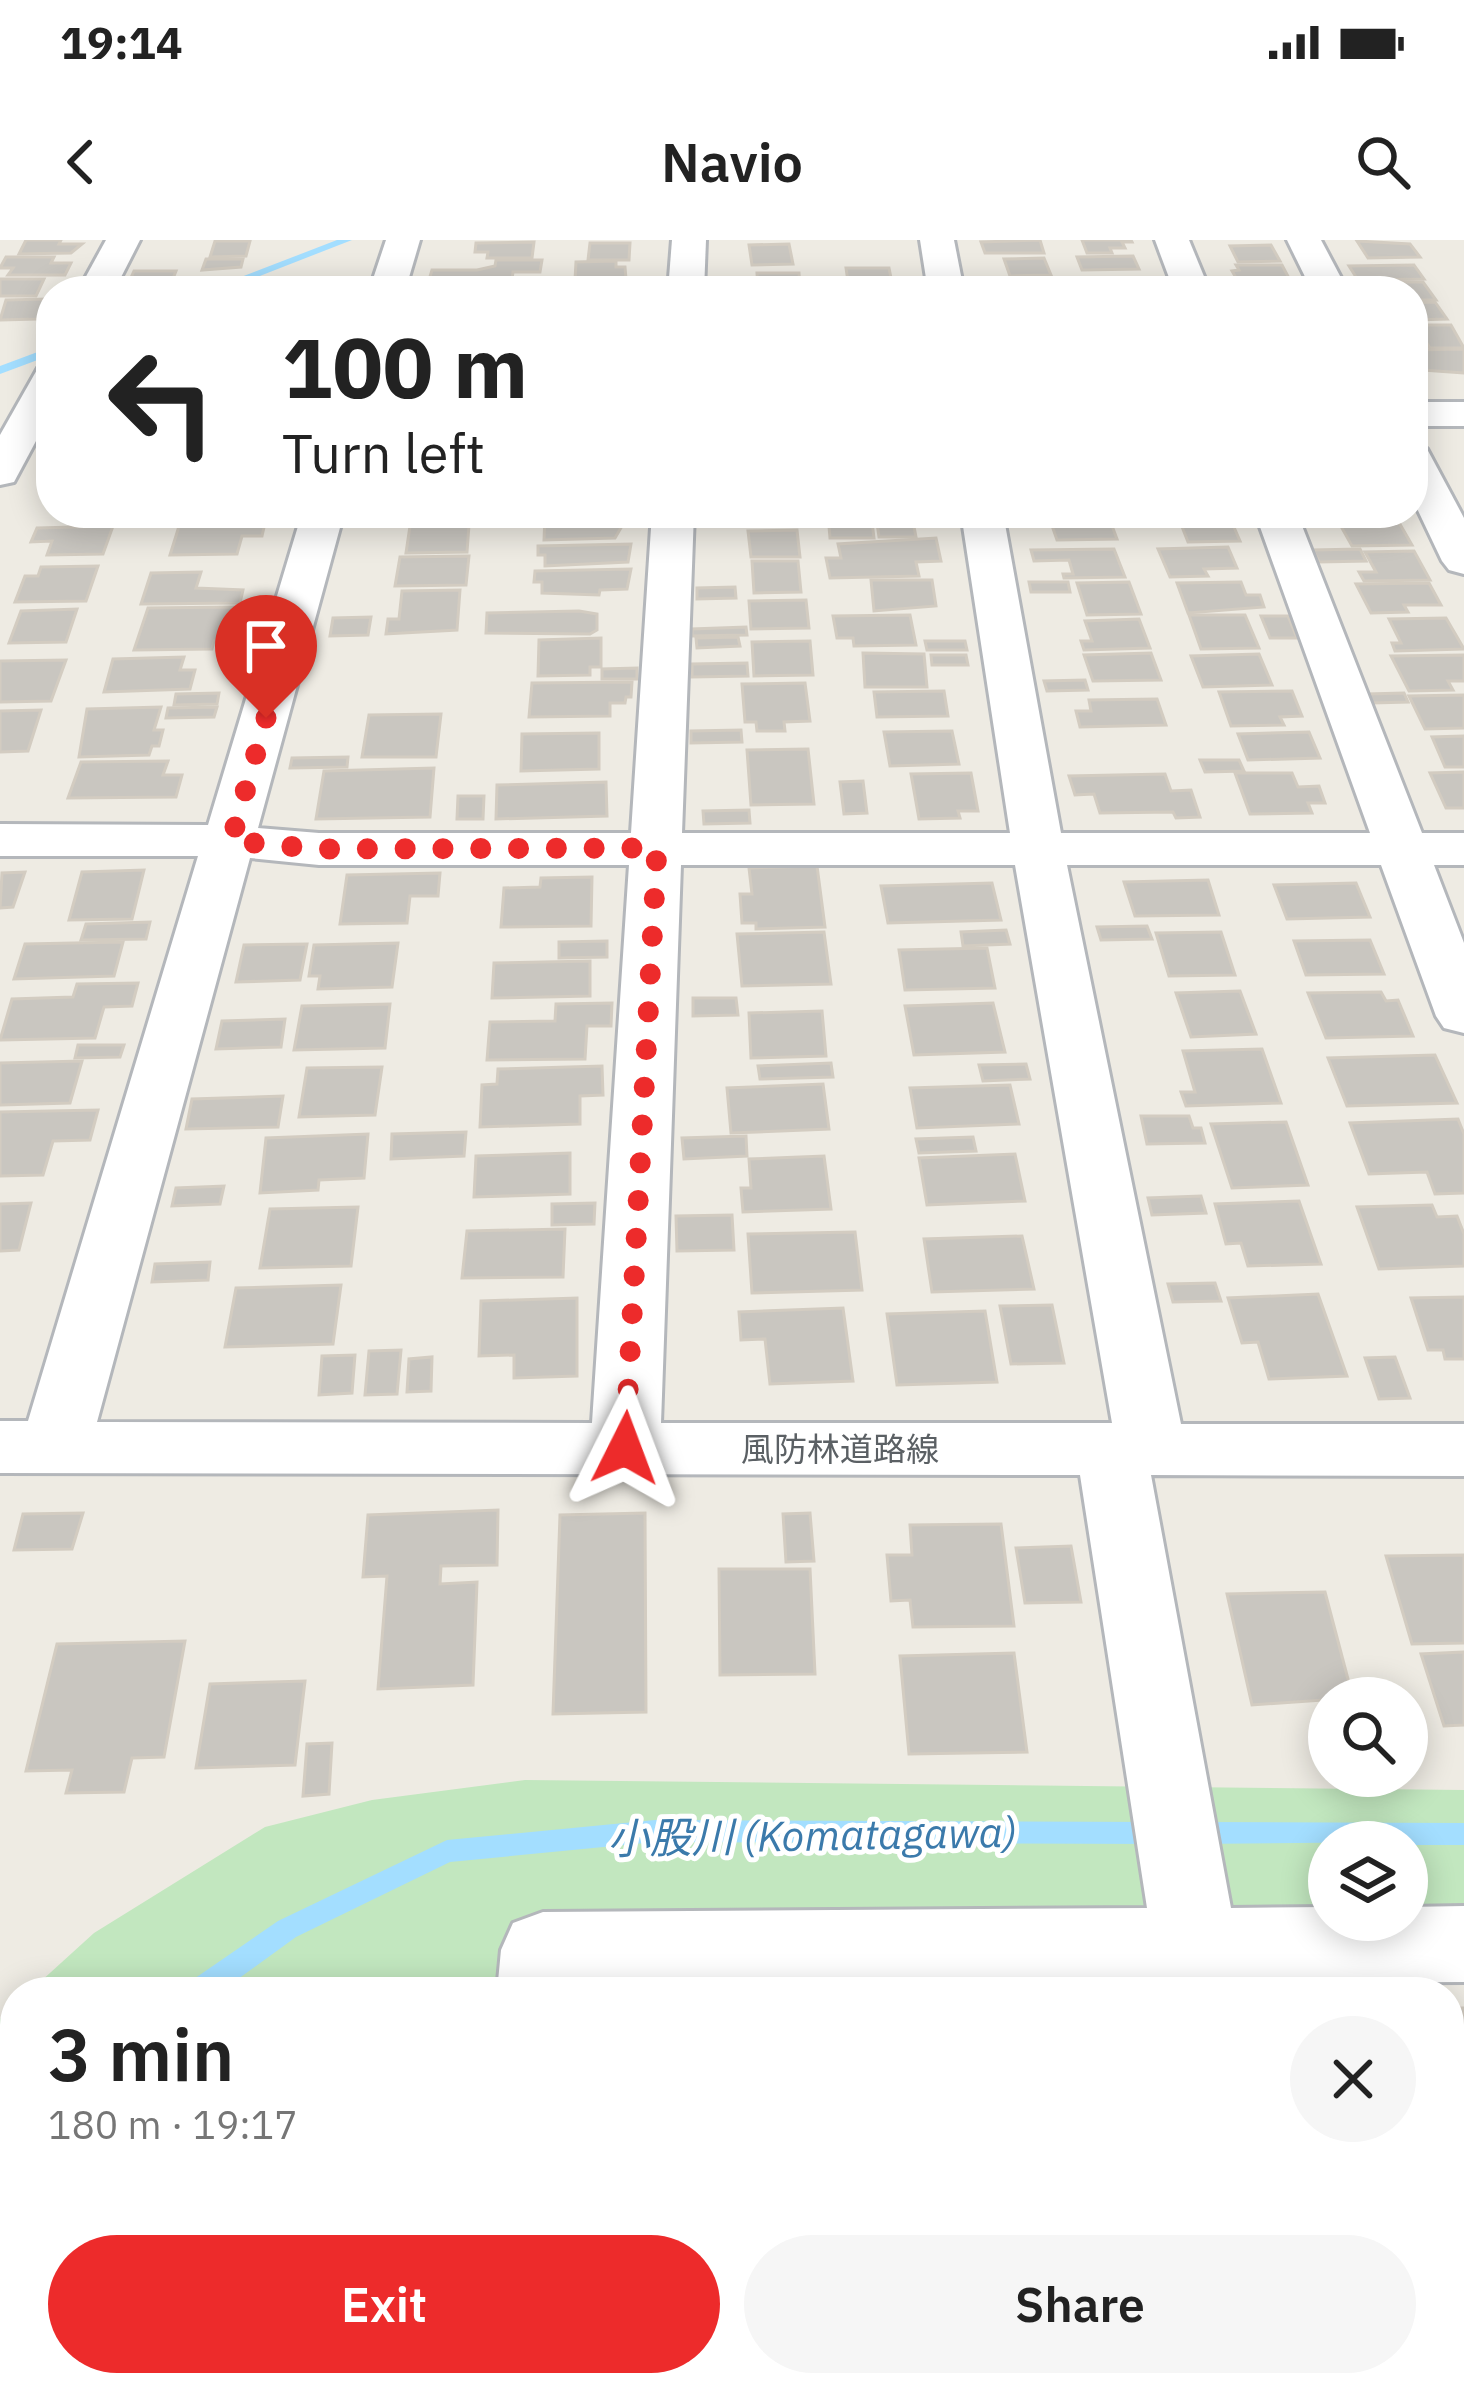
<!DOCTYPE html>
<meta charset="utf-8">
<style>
:root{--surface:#fff;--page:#f6f6f6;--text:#222;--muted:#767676;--accent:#ed2b2b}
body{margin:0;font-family:"IBM Plex Sans","Noto Sans JP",sans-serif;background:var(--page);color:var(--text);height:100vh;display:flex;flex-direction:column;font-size:45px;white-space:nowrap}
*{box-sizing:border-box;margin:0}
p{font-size:39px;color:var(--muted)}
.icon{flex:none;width:66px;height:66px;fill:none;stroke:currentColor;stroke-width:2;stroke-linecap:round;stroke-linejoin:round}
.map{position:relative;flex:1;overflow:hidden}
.panel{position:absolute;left:0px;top:1737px;width:1464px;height:420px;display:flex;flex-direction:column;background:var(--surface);border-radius:48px 48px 0 0;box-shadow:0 6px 30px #0003}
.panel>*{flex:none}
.guide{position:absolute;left:36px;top:36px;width:1392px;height:252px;border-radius:48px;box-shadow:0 6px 30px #0003;background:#fff;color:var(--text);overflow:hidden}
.controls{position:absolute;left:1308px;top:1437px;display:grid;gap:24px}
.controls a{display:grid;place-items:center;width:120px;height:120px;border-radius:50%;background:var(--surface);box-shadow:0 6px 30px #0003;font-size:60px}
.pin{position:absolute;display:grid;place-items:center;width:102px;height:102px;color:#fff;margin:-123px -51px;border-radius:50% 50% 50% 0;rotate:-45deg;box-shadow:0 0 12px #0007}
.pin .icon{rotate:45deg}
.me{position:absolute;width:132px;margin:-66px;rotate:3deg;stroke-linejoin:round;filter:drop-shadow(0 0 9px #0008)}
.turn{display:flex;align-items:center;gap:42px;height:252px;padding:0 48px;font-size:54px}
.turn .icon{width:156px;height:156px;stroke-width:2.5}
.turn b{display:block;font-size:84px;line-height:102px}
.round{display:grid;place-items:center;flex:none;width:126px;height:126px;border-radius:63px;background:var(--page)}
.overview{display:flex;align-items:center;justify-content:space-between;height:204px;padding:0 48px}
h1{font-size:72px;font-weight:600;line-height:90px}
.button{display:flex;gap:24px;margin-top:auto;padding:24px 48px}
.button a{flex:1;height:138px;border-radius:72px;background:var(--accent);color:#fff;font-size:48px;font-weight:600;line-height:138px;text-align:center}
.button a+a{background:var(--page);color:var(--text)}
.status{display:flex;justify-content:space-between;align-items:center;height:84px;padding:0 60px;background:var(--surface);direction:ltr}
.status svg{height:33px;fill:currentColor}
header{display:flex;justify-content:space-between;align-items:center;height:156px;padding:0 48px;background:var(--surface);font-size:54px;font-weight:600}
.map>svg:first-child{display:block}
.green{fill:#c2e7bf}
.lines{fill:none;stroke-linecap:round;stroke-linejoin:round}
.stream{fill:#a3deff;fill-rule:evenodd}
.building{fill:#c9c6c0;stroke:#d3ccc1;stroke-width:3}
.minor-casing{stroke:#b4b7bb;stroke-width:6}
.minor{fill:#fff;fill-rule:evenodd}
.route{stroke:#ed2b2b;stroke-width:21;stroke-dasharray:0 37.8}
.labels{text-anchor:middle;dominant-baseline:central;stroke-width:10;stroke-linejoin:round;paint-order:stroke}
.street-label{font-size:33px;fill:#5b6064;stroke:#fff}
.near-water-label{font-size:42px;font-style:italic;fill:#3b7aab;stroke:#fff}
</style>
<div class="status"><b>19:14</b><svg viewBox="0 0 49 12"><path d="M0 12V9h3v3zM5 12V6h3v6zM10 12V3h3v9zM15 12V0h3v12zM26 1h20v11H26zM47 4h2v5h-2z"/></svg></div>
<header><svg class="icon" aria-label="back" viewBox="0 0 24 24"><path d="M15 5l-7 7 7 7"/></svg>Navio<svg class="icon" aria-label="search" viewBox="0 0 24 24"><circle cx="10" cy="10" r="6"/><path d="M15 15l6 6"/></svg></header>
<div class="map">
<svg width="1464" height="2157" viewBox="0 0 1464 2157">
<rect width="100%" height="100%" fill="#eeebe3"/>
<g class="green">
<path d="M525 1540 1464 1550V1679H1407V1602H1329V1679L533 1685 527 1752H29L94 1693 265 1587 372 1560Z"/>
<path d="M15 1765V2142H493L491 2157H0V1779Z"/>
</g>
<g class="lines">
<g class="stream">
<path d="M337 0H352L221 51H205Z"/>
<path d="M51 107V115L0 134V126Z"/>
<path d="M655 1580 1160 1582 1169 1585 1173 1593 1169 1601 1160 1604 655 1602 450 1622 296 1697 220 1752H184L188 1743 278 1681 447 1600Z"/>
<path d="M1192 1582 1464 1583V1605H1407V1602L1192 1604 1183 1601 1179 1593 1183 1585Z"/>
<path d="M15 2141 46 2142 43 2157H11Z"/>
</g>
</g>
<g class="building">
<path d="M26 0H61L59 4H82L71 13 19 14Z"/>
<path d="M1040 0 1044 13H985L981 2Z"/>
<path d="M1082 0H1131L1132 2H1122L1125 8H1110L1112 13H1087Z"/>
<path d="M215 1H250L246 16 210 17Z"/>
<path d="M1357 1 1410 4 1420 17 1368 18Z"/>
<path d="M534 2 532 18H487L488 12H475L476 3Z"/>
<path d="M590 3H630L629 20H588Z"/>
<path d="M789 4 793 24 752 25 749 5Z"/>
<path d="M1271 5 1280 21 1238 22 1230 6Z"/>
<path d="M1133 16 1139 29 1082 30 1077 17Z"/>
<path d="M6 17H54L51 23H71L65 35H8L13 28H0Z"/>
<path d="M1044 18 1051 35 1010 36 1004 19Z"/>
<path d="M206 19H243L241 27 202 30Z"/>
<path d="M496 20H542L540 32H513L512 39 429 40 432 30H477L495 26Z"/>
<path d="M616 21V27H625L626 39 575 40 576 22Z"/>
<path d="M1236 25H1282L1291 42 1239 43 1232 31 1239 30Z"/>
<path d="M1414 25 1424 39 1358 40 1349 26Z"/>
<path d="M846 28H889L893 48H849Z"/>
<path d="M134 31H176L168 51H125Z"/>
<path d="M757 33H799L800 49H758Z"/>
<path d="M1085 38H1137L1143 51H1090Z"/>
<path d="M0 39H44L36 56H0Z"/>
<path d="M1047 41 1051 51H1013L1009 42Z"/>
<path d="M522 42V51H466L467 43Z"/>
<rect x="577" y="42" width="43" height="9"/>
<path d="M1382 42H1423L1436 60H1413V51H1388Z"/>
<path d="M345 44 343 51H290L292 45Z"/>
<path d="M47 59 37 79 0 80 6 60Z"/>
<path d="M1435 62 1447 79 1413 80V63Z"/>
<path d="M1415 85H1451L1464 108H1430Z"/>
<path d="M1464 109V133L1423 130 1413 114V110Z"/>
<path d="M422 273H493L492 279 421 281Z"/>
<path d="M633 274V285L622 286 615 298 544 300 545 276Z"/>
<path d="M871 274 874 298H830L828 275Z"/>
<path d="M730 275V286H698V276Z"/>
<path d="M1108 275 1117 299 1057 300 1049 277Z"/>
<path d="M876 276H912L916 297H879Z"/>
<path d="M1230 278 1240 301 1188 302 1179 279Z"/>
<path d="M1397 279 1412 305 1352 306 1338 281Z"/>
<path d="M180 283H265L262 296H242L237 314 170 315Z"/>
<path d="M469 285 467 312 406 313 410 286Z"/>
<path d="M113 286 103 314 47 315 52 301 31 302 37 288Z"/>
<path d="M797 290 800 317H751L748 291Z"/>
<path d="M936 298 941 321 916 322 919 336 830 338 826 318H841L838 304Z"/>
<path d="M631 304 628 322 545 326V315H538V306Z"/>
<path d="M1228 307 1237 328 1204 329 1208 336 1170 337 1158 309Z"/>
<path d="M1114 309 1125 337 1064 338 1063 334H1073L1069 320 1034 321 1031 310Z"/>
<path d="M1360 309 1366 321 1319 322 1313 310Z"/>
<path d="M1414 311 1430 340 1364 341 1359 332H1376L1365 312Z"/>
<path d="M469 316 466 345 395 346 400 317Z"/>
<path d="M752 321H798L801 352 754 353Z"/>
<path d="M98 326 86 361 15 362 25 336H38L41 327Z"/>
<path d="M631 329 627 349 600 350 599 355 542 353V342H534L535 331Z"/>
<path d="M201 332 196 348 243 350 240 363 141 364 151 333Z"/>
<path d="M871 340H932L936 366 874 371Z"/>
<path d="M1029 342H1068L1070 352H1031Z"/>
<path d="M1129 342 1141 374 1087 375 1077 343Z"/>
<path d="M1241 342 1246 355H1260L1264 367 1188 373 1177 343Z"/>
<path d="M1429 343 1441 365H1404L1408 372 1371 373 1356 344Z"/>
<path d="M735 347 736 358 697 359V348Z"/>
<path d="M460 350 457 390 386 394 388 379H399L402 351Z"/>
<path d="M806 360 809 388 751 389 749 361Z"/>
<path d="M234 367 223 401H214L212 409 134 410 148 368Z"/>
<path d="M77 369 66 402 9 403 21 371Z"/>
<path d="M579 371 597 374V390L590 394 486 393 487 373Z"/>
<path d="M910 375 916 405 854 406 853 398H837L833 376Z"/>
<path d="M1189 375H1245L1259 408 1201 409Z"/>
<path d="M1261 376H1288L1297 398H1270Z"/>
<path d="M371 377 368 395 330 396 333 378Z"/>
<path d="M1446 378 1464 409 1395 411 1392 403H1401L1389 379Z"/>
<path d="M1139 379 1150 408 1084 410 1081 401H1092L1085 381Z"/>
<path d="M746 387 747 395 692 396V389Z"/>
<path d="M738 397 740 406 697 408 696 398Z"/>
<path d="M601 398V427H590V435L538 436 539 400Z"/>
<path d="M810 401 813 435 754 436 752 402Z"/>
<path d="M925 401H965L967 410H927Z"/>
<path d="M863 413 924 414 927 447H865Z"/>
<path d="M1151 413 1161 440 1093 441 1084 415Z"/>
<path d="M1259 414 1272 445 1203 447 1191 416Z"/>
<path d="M931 415H966L968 425H932Z"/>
<path d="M1464 415V441H1448L1453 450 1409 451 1391 416Z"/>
<path d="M184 417 180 430H195L190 449 104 452 113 419Z"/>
<path d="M66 420 51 461 0 462V421Z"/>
<path d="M747 423 748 436 692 437V424Z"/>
<path d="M637 428V439H602V429Z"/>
<path d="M1085 440 1088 450 1047 451 1044 441Z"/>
<path d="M632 442 631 457H626L625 463H610V476L529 477 532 443Z"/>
<path d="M805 443 810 481 784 482 785 491H757L756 482H745L742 444Z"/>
<path d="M944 451 948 476 877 477 874 452Z"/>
<path d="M1292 451 1302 476 1280 477 1284 485 1231 486 1219 452Z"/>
<path d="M219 453 217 464 174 465 176 454Z"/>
<path d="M1404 453 1408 462 1372 463 1368 454Z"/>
<path d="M1464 455V488L1425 489 1409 456Z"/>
<path d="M1157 459 1166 485 1080 487 1076 471H1091L1089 460Z"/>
<path d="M161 467 154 490H163L159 506H152L149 515 79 517 87 469Z"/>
<path d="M217 467 214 477 166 478 168 468Z"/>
<path d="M41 470 28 511 0 512V471Z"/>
<path d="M441 474 436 517H362L369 475Z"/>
<path d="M741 490 742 502 691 503V491Z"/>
<path d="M952 491 959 524 890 526 884 492Z"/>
<path d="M1309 492 1320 518 1248 520 1238 494Z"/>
<path d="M599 493V529L521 531 522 494Z"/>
<path d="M1464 496V527H1445L1432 497Z"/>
<path d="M808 509 814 564 751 565 747 510Z"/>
<path d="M348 517 347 527 290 528 292 518Z"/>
<path d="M1200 520H1239L1244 531 1205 532Z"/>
<path d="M168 521 163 535H182L176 557 68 558 81 522Z"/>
<path d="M434 528 430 577 316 579 324 531Z"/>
<path d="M1464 532V568H1446L1430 533Z"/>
<path d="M971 533 978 571H958L960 578 919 579 911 534Z"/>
<path d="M1235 533H1292L1298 547 1319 546 1325 563H1308L1312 573 1250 574Z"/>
<path d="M1165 534 1171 551 1191 550 1200 577 1176 578 1173 572 1100 573 1094 554 1075 555 1069 536Z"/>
<path d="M863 541 867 573 844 574 840 542Z"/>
<path d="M606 542 607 576 496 579 497 545Z"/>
<path d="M458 556H484L483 579H457Z"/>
<path d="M749 570 750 583 704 584 703 571Z"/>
<path d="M817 626 825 687 756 689V683H742L740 654H752L749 628Z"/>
<path d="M144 630 132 679 69 680 82 632Z"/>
<path d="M25 632 13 667 0 668 2 633Z"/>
<path d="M440 633 438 656H410L407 683 340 684 347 635Z"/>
<path d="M592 637 591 686 501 687 504 648 540 647 541 638Z"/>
<path d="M1208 640 1219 675 1135 676 1124 642Z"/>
<path d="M992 643 1001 680 888 683 881 646Z"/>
<path d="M1356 643 1370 677 1287 679 1274 645Z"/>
<path d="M150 682 146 699 81 700 86 684Z"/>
<path d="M1147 686 1152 699 1101 700 1097 687Z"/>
<path d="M1006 690 1010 704 963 706 961 692Z"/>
<path d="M824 692 831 744 742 746 737 694Z"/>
<path d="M1221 692 1235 735 1169 736 1156 693Z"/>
<path d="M1370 700 1384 734 1306 735 1294 701Z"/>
<path d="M607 701V717L559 718V702Z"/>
<path d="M123 702 114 736 14 739 25 704Z"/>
<path d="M398 703 392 747 318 749 320 736H309L314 705Z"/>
<path d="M307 704 300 740 236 742 244 705Z"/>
<path d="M987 708 995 748 905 750 899 710Z"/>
<path d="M590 721V756L492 758 494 723Z"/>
<path d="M138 743 132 766 104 767 95 798 0 800 12 759 73 757 77 744Z"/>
<path d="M1240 751 1256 794 1191 797 1176 753Z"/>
<path d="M1381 752 1386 761 1398 760 1413 796 1326 798 1308 753Z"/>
<path d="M693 758H736L738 775 693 776Z"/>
<path d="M612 763 611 786H587L585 819 487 820 490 782 555 781 556 764Z"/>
<path d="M993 763 1005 812 914 815 905 766Z"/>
<path d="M390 764 385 808 294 810 302 766Z"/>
<path d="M822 771 826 816 751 818 749 773Z"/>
<path d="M285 779 281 807 216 809 222 781Z"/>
<path d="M78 805H124L120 817 75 818Z"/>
<path d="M1262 809 1281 863 1186 866 1181 852H1195L1183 811Z"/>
<path d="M1435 815 1457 863 1347 866 1328 818Z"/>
<path d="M82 821 70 863 0 865V823Z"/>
<path d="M831 823 833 837 760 839 758 826Z"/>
<path d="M1026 824 1030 839 983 841 979 825Z"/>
<path d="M602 826 603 855 580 856V884L480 887 482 845 497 844 498 829Z"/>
<path d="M382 827 375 875 299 877 307 828Z"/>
<path d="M823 844 829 889 731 893 727 848Z"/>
<path d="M1010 845 1019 884 917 888 910 848Z"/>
<path d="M283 856 278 887 186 889 192 859Z"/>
<path d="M98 870 90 900 53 901 43 935 0 936V872Z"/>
<path d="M1141 876H1189L1193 888H1201L1205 903 1147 904Z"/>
<path d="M1458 879 1464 894V953L1435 954 1427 932 1369 934 1350 883Z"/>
<path d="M1286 882 1308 945 1232 948 1211 884Z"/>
<path d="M466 892 464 916 391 919 392 894Z"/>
<path d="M368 894 364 938 319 940 318 950 260 953 266 898Z"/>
<path d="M746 896 747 916 684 919 682 898Z"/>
<path d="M973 897 976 911 919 913 916 899Z"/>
<path d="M570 913V954L474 957 476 916Z"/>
<path d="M1015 914 1025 961 927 965 919 918Z"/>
<path d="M824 916 831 969 743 972 741 948H751L749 919Z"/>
<path d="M224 946 220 964 172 966 176 948Z"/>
<path d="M1201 956 1206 973 1152 975 1148 958Z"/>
<path d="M1299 961 1321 1024 1248 1026 1241 1003 1226 1004 1215 964Z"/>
<path d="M31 963 19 1010 0 1011V964Z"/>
<path d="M595 963 594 984 552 985V964Z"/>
<path d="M1432 965 1437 977 1457 976 1464 994V1026L1379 1029 1357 967Z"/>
<path d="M358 967 351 1026 260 1028 270 969Z"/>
<path d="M732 975 734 1010 677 1011 676 976Z"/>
<path d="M565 989 563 1037 462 1038 467 991Z"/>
<path d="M855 992 862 1050 752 1053 748 994Z"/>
<path d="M1022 996 1034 1049 932 1052 924 999Z"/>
<path d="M210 1022 208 1040 152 1042 155 1024Z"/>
<path d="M1215 1043 1221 1061 1173 1062 1168 1044Z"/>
<path d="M341 1045 333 1104 225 1107 236 1048Z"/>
<path d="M1318 1054 1347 1136 1269 1139 1258 1102 1242 1103 1228 1058Z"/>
<path d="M1464 1057V1119H1445L1443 1110H1428L1411 1058Z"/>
<path d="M577 1058V1136L514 1138V1115L479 1116 481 1061Z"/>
<path d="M1052 1065 1064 1123 1011 1124 1000 1066Z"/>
<path d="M843 1068 853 1141 770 1144 765 1099 741 1100 739 1072Z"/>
<path d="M985 1071 997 1142 897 1145 887 1074Z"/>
<path d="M401 1110 397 1154 365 1155 369 1111Z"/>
<path d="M355 1115 352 1153 319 1155 322 1116Z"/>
<path d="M432 1117 431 1151 407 1152 409 1119Z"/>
<path d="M1395 1117 1410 1158 1379 1159 1365 1118Z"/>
<path d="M498 1270 497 1325 441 1326 440 1344 477 1342 473 1445 378 1449 387 1336 363 1337 368 1275Z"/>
<path d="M83 1273 72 1309 14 1310 23 1274Z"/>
<path d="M645 1273 646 1472 553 1474 560 1275Z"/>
<path d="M810 1273 814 1321 786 1322 783 1274Z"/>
<path d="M1001 1284 1014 1386 913 1387 910 1360 891 1361 887 1315H912L910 1285Z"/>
<path d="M1071 1306 1081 1362 1025 1363 1016 1308Z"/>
<path d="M1464 1315V1403L1412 1404 1386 1316Z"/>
<path d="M719 1329H810L815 1434 720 1435Z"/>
<path d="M1325 1352 1353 1458 1252 1465 1227 1354Z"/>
<path d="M185 1401 164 1517 132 1518 124 1552 66 1553 72 1530 26 1531 57 1404Z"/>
<path d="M1464 1412V1485L1444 1486 1421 1414Z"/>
<path d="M1014 1413 1027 1512 909 1514 900 1416Z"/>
<path d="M305 1441 295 1525 196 1528 210 1444Z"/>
<path d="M332 1503 329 1554 303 1556 307 1504Z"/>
<rect x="1449" y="1768" width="15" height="118"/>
<path d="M1464 1909V2063L1449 2064V1910Z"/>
<path d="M687 2142H812L813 2157H688Z"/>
<path d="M917 2142H1052L1054 2157H919Z"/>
</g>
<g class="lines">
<defs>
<g id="minor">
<path d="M106 0H140L114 51H78Z"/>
<path d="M386 0H420L405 51H369Z"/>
<path d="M672 0H706L704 51H668Z"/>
<path d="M920 0H954L964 51H928Z"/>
<path d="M1155 0H1189L1210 51H1174Z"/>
<path d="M1287 0H1321L1348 51H1312Z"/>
<path d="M51 125V173L14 242 0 245V195L38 128Z"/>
<rect x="1413" y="162" width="51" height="24"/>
<path d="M1413 206 1427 209 1464 278V334L1449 330 1442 321 1413 260Z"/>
<path d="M302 273H344L258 588 319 593H631L652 273H694L682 593H1010L961 273H1003L1061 593H1370L1255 273H1297L1422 593H1464V625H1434L1464 703V793L1444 788 1436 776 1381 625H1067L1181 1184H1464V1236L1151 1235 1231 1668 1329 1667V1680H1407V1667L1464 1666V1742L1244 1743 1246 1752H1160L1159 1744 497 1752 501 1710 513 1683 543 1672 1147 1668 1080 1235 0 1233V1181H28L198 616H0V584L208 585ZM250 618 319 625H629L592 1183 97 1182ZM681 625H1015L1112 1183H661Z"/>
<path d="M465 2142H563L562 2157H464Z"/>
<path d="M1218 2142H1316L1318 2157H1220Z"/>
</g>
</defs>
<use href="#minor" class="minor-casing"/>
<use href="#minor" class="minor"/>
</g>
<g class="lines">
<path class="route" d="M266 478 231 601 319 609 657 608 625 1208"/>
</g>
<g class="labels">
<g class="street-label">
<text x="840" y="1208">風防林道路線</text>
</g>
<g class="near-water-label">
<text transform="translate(812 1595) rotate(-1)">小股川 (Komatagawa)</text>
</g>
</g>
</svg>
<div class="controls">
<a><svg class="icon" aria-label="search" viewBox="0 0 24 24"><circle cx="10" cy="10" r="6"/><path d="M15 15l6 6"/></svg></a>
<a><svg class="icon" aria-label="layers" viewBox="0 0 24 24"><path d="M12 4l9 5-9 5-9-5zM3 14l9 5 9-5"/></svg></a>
</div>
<div class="pin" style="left:266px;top:478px;background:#d93025"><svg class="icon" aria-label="arrive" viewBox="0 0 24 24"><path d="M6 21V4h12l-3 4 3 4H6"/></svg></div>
<svg class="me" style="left:625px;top:1208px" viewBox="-20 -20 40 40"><path d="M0-17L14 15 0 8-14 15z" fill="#ed2b2b" stroke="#fff" stroke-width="4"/></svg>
<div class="guide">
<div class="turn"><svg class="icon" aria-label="left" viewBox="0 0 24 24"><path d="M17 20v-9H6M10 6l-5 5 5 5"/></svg><div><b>100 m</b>Turn left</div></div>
</div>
<section class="panel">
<div class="overview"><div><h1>3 min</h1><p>180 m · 19:17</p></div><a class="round"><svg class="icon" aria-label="close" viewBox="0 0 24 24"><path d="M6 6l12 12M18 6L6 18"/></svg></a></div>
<div class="button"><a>Exit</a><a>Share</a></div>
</section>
</div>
